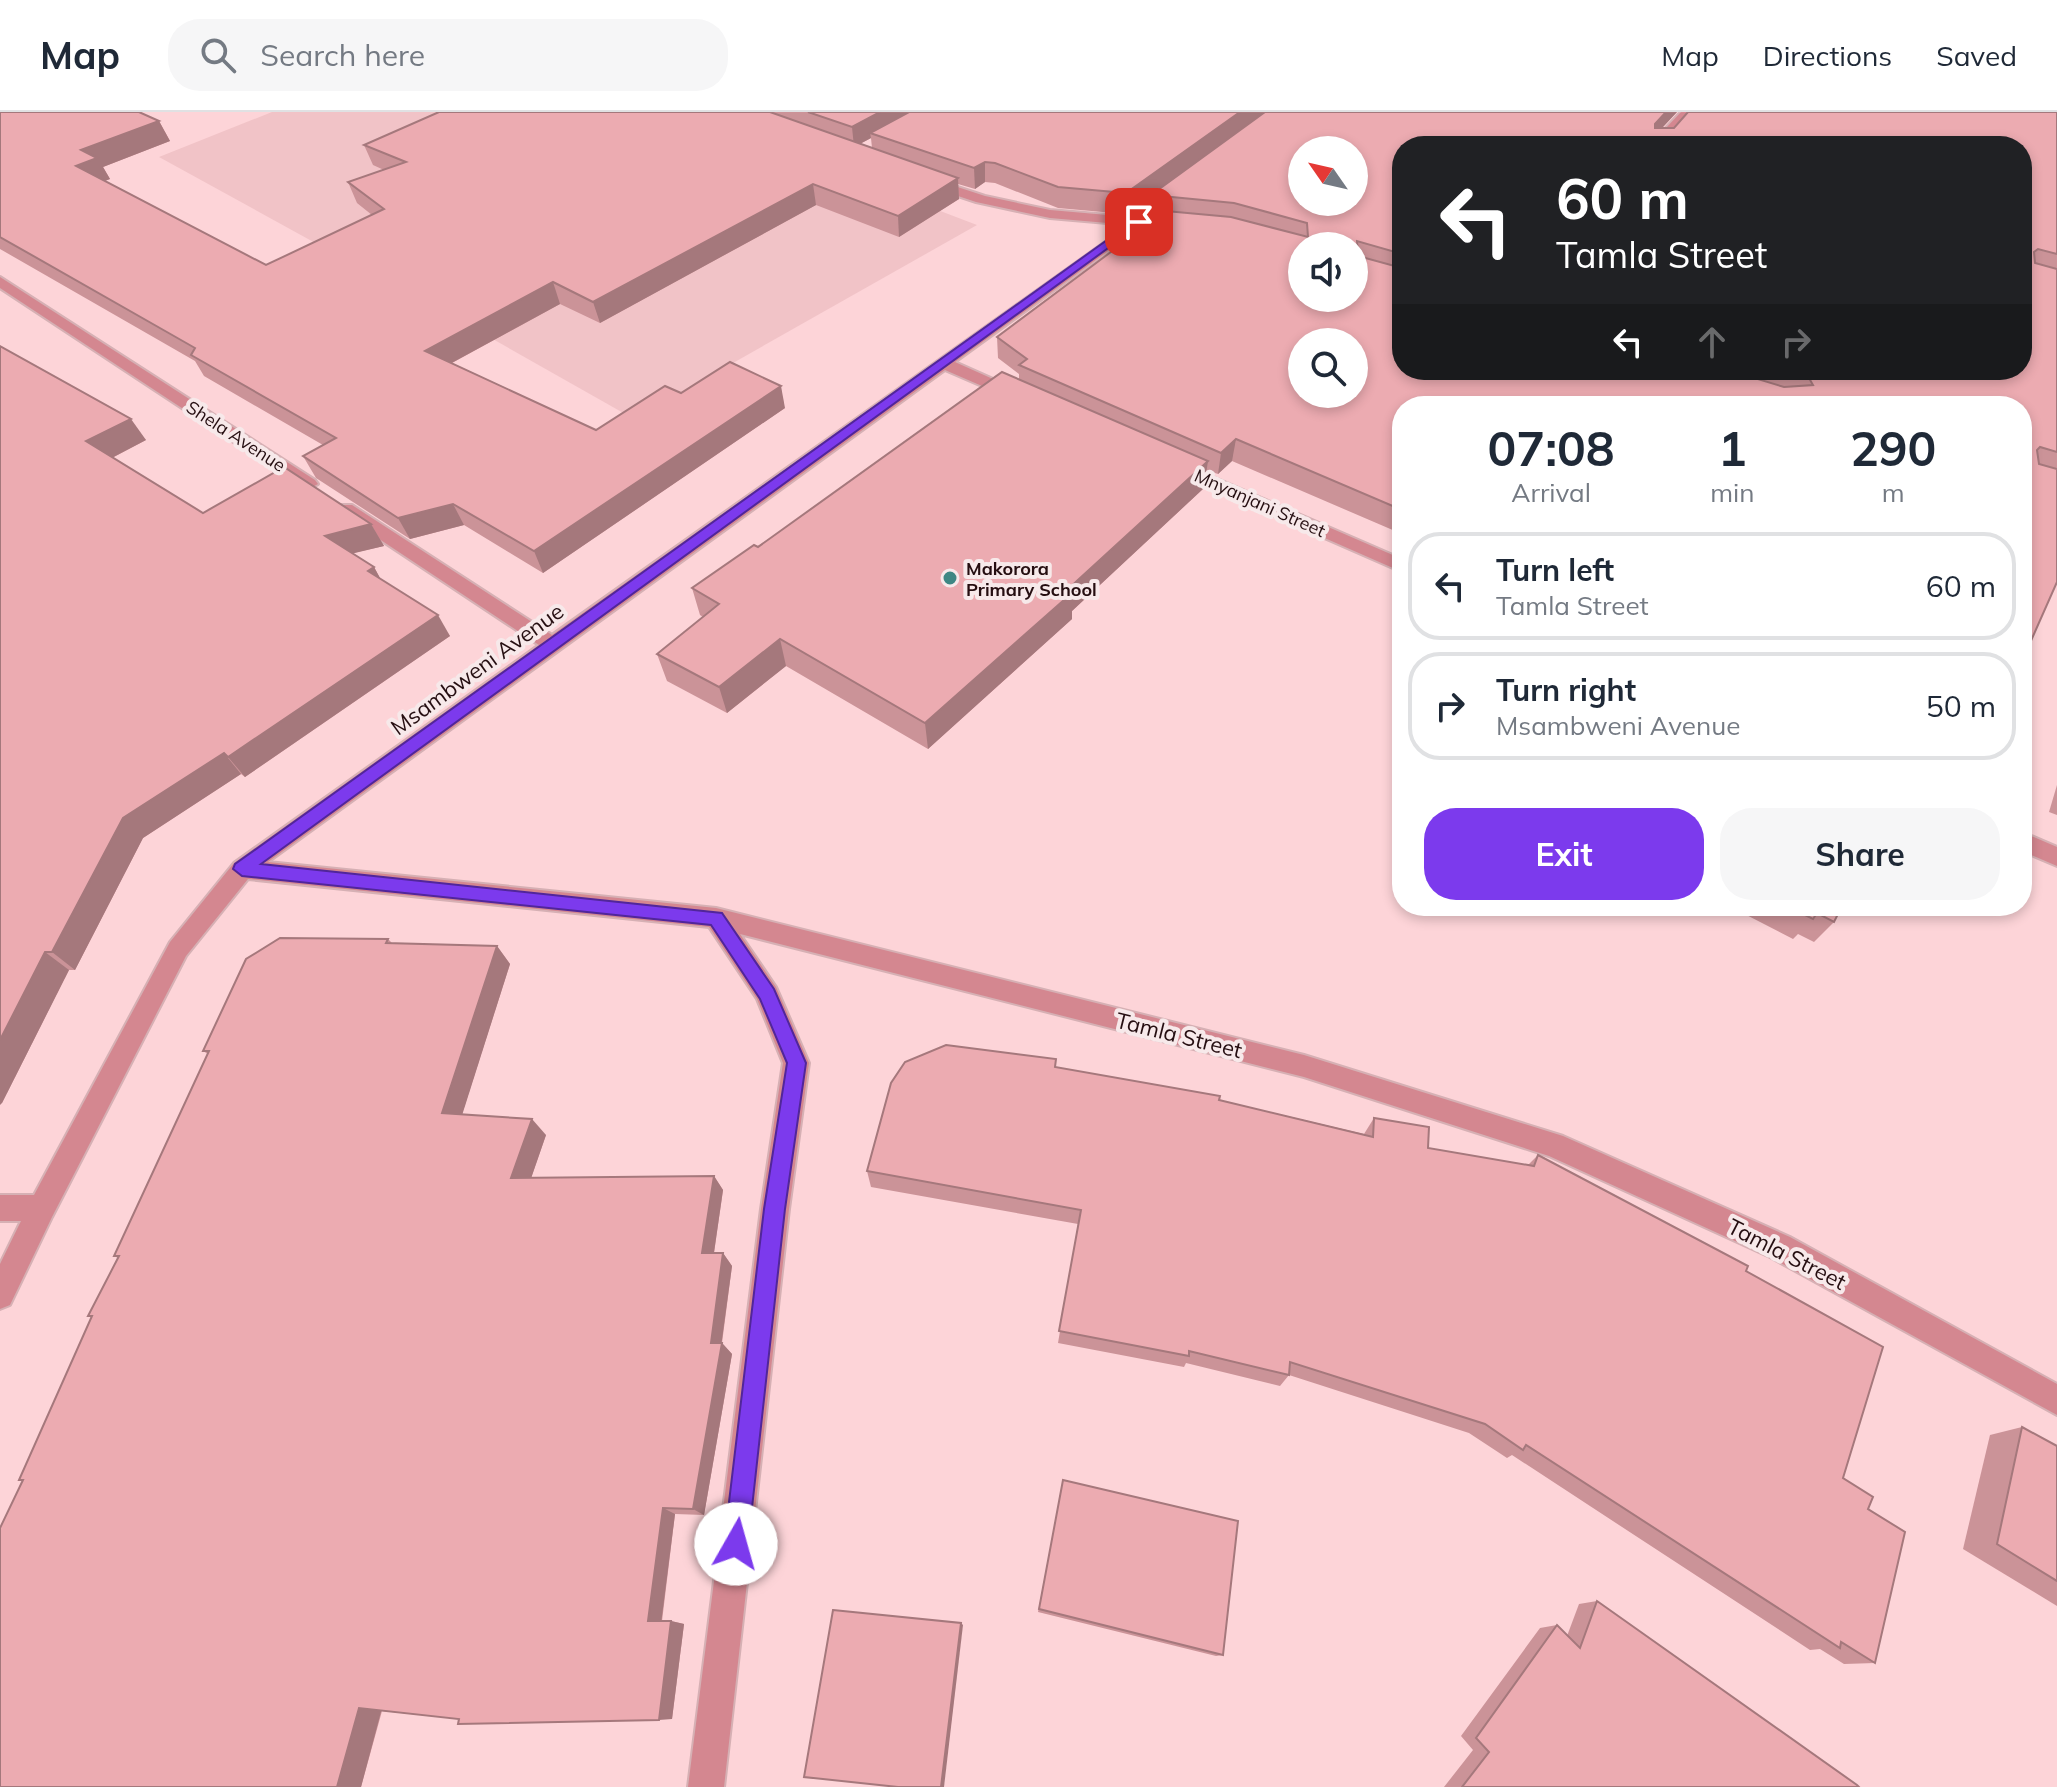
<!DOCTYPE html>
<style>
:root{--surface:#fff;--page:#f6f6f7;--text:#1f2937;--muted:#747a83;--line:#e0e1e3;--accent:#7c3aed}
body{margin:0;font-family:Mulish,sans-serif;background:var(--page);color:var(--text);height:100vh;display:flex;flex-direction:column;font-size:30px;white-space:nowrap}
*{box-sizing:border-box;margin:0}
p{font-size:26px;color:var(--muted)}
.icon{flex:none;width:44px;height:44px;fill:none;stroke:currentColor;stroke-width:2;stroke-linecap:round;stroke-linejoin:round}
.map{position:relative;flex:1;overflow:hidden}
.side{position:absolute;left:1392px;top:284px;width:640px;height:520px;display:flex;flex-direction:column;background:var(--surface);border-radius:32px;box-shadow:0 4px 12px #0003}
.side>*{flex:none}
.guide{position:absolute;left:1392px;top:24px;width:640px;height:244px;border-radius:32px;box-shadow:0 4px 12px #0003;background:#202124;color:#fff;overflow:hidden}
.needle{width:52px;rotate:304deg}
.buttons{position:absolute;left:1288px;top:24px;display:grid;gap:16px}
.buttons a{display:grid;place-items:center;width:80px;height:80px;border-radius:50%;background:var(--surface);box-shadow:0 4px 12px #0003;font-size:40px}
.pin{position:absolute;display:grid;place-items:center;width:68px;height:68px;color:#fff;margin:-34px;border-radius:16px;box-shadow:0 4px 12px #0006}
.me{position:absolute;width:88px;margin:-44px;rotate:7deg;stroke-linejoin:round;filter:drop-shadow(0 0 6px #0008)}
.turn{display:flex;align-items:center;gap:28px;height:168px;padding:0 32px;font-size:36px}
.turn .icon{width:104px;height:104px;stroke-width:2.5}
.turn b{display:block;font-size:56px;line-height:68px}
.lanes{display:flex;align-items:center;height:76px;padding:0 32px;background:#0003;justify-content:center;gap:40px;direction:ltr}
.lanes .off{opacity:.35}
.eta{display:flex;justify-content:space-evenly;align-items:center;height:136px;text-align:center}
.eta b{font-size:48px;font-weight:700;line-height:56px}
.primary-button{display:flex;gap:16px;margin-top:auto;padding:16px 32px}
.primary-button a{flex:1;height:92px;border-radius:32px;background:var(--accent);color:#fff;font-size:32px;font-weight:700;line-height:92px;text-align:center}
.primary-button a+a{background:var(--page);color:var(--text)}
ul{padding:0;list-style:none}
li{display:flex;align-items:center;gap:24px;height:108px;margin:0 16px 12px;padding:0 16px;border:4px solid var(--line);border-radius:32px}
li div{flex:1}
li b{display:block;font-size:30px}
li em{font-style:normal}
header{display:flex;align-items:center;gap:48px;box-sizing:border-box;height:112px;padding:0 40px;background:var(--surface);border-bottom:2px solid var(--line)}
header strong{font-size:38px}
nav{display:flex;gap:44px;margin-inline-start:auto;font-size:28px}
.search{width:560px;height:72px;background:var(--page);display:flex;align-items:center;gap:20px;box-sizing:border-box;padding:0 28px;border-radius:32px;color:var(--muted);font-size:30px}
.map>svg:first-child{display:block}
.built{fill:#f1c3c7}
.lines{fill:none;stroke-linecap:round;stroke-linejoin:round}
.minor-casing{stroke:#d6b0b4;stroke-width:4}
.tertiary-casing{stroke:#d6b0b4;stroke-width:4}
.minor{fill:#d48790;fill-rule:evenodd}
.tertiary{fill:#d48790;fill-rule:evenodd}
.wall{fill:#cb9398;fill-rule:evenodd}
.shaded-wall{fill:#a5787c}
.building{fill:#ecabb1;stroke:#a5787c;stroke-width:2;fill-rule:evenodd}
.route{fill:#7c3aed;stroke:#51269a;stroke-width:2}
.poi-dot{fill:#3f8784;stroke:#f7e9ea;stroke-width:3}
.labels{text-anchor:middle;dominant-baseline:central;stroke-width:8;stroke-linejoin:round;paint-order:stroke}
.far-street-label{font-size:18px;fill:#250e11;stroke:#f7e9ea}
.far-poi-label{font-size:18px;font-weight:bold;fill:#250e11;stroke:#f7e9ea;text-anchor:start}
.street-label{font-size:22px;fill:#250e11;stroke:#f7e9ea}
</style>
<header>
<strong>Map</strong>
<div class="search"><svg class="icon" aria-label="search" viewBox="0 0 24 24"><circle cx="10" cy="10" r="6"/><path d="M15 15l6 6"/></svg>Search here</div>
<nav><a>Map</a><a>Directions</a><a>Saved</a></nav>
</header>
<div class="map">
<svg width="2057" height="1675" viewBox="0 0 2057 1675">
<rect width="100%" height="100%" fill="#fdd4d8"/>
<g class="built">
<path d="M272 0H688L428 193 159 45Z"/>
<path d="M754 28 977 113 634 307 436 195Z"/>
</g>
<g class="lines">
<defs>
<g id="minor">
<path d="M1681 0H1694L1663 34H1649Z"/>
<path d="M1139 106 1146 110 1144 113 955 250 1024 281 1026 284 1024 287H1012L945 258 268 750 716 796 1304 943 1563 1024 1790 1125 2057 1272V1303L1770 1145 1549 1044 1304 965 740 822 776 875 809 951 789 1097 724 1675H688L761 1097 783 951 757 887 709 815 248 767 186 844 52 1105 10 1193 0 1197V1152L21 1109H0V1083H34L170 830 234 751 539 533 340 401 337 397 340 393H352L552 523Z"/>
<path d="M0 165 315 368 318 372 309 377 303 376 0 176Z"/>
<path d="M1176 349 1402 447V460L1170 358 1167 354Z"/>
<path d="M2022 720 2057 735V754L2022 739Z"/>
</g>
<path id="tertiary" d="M927 65 985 84 1050 98 1165 108 1172 112 1165 116 1050 106 976 90 922 72V66Z"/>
</defs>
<use href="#minor" class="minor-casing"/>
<use href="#tertiary" class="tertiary-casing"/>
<use href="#minor" class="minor"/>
<use href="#tertiary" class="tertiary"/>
</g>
<g class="wall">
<path d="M0 0 159 9 170 29 103 55 110 67 104 69 266 153 372 103 357 91 348 70 384 58 373 53 364 33 439 0H1677L1662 16 2057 0V470L1402 294V422L1232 349 1218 362 1206 358 1204 376 1072 499V507L928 637 786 554 727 601 667 569 657 542 703 505 700 503 692 476 1019 267V262L998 246 997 225 1133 124 1134 104 1150 97 1151 83 1261 3 1125 102 1058 96 995 71 985 70 975 77 958 72 959 87 899 125 816 93 600 211 560 192 452 251 596 318 681 281 785 296 543 461 464 413 410 427 316 366 303 344 323 333 204 264 195 249 0 137ZM871 26 872 36 860 32ZM1402 34H2022V258H1402Z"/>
<path d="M0 234 146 328 112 346 203 401 371 412 384 434 353 441 374 455 381 468 450 524 245 665 241 662 143 726 75 858H69L2 991Z"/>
<path d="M2057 673V703L2049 700Z"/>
<path d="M1729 794H1842L1834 810 1814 830 1798 822 1793 827Z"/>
<path d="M388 827 392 831 497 834 510 852 462 1002 546 1023 531 1066 714 1064 723 1078 714 1141H723L732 1154 722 1231 732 1242 704 1403 675 1402 662 1509H671L684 1512 672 1607H459L382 1599 361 1675 23 1368 92 1205 88 1204 118 1146 114 1144 208 942 203 939Z"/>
<path d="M1056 955 1219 988 1364 1022 1374 1006 1428 1036 1528 1053 1538 1043 1746 1159 1843 1366 1868 1397 1875 1551 1844 1552 1820 1537 1810 1538 1512 1343 1507 1346 1469 1321 1289 1263 1280 1274 1186 1251 1184 1255 1058 1231 1078 1112 871 1075 867 1059Z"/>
<path d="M2022 1315 2057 1334V1494L1963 1437 1990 1323Z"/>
<path d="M1063 1368 1223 1543 1216 1544 1038 1500Z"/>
<path d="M1597 1489 1859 1675H1444L1473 1638 1461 1624 1540 1516 1557 1513 1567 1524 1579 1492Z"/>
</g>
<g class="shaded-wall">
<path d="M880 0H919L870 21 871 26 854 35 852 15Z"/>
<path d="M1240 0H1265L1125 102 1126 81Z"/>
<path d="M1666 0H1677L1647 32 1655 12Z"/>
<path d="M159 9 170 29 103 55 110 67 89 75 76 54 81 38Z"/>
<path d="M985 50V70L975 77 974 56Z"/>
<path d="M958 66 959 87 899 125 898 104Z"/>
<path d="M813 72 816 93 600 211 593 190Z"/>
<path d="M553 170 560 192 435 260 425 239Z"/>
<path d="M781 274 785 296 543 461 534 439Z"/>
<path d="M131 307 146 328 102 351 86 329Z"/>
<path d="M1236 327 1232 349 1218 362 1221 341Z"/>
<path d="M1208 349 1204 376 1072 499V507L928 637 925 611 1068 477Z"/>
<path d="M453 392 464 413 410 427 398 406Z"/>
<path d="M371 412 384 434 338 445 325 424Z"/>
<path d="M374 455 386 477 368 459Z"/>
<path d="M438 503 450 524 245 665 228 645Z"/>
<path d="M780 527 786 554 727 601 719 575Z"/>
<path d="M224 641 241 662 143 726 75 858 52 840 123 706Z"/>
<path d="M497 834 510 852 458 1016 442 1001Z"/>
<path d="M45 840 69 858 2 991 0 993V928Z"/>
<path d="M532 1007 546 1023 526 1081 511 1066Z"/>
<path d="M714 1064 723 1078 712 1154 702 1141Z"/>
<path d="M723 1141 732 1154 720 1242 711 1231Z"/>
<path d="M722 1231 732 1242 704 1403 693 1397Z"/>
<path d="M663 1396 675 1402 661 1512 648 1509Z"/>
<path d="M671 1509 684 1512 672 1607 659 1608Z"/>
<path d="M961 1511 963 1513 944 1675H941Z"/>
<path d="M359 1596H382L361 1675H337Z"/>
</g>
<g class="building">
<path d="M0 0H139L159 9 81 38 97 46 76 54 266 153 384 97 348 70 406 50 364 33 439 0H770L958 66 898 104 813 72 593 190 553 170 425 239 596 318 665 274 681 281 730 250 781 274 534 439 453 392 398 406 303 344 336 326 191 243 195 236 0 125Z"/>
<path d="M808 0H880L852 15Z"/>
<path d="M909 0H1240L1126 81 1058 75 995 51 985 50 974 56 870 21Z"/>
<path d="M1265 0H1666L1655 12V16H1674L1688 0H2057V142L2038 137 2034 140 2035 151 2057 157V340L2040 335 2037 338 2039 352 2057 357V470L2022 549V294H1402V398L1236 327 1221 341 1019 253 1027 247 997 225 1151 110 1134 104 1144 97 1231 105 1308 125 1307 111 1234 91 1151 83ZM1402 34H2022V258H1783L1809 266 1813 273 1784 275 1728 258H1402V156L1358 144 1357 129 1402 142ZM1302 38H1354V90H1302ZM1302 134H1354V186H1302ZM1302 230H1354V282H1302Z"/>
<path d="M0 234 131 307 86 329 203 401 284 355 371 412 325 424 374 455 368 459 438 503 228 645 224 641 123 706 52 840H45L0 928Z"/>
<path d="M1002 260 1208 349 1068 477 1073 480 925 611 780 527 719 575 657 542 719 492 692 476 754 433 758 435Z"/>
<path d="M1787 794H1842L1834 810 1817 801 1813 807Z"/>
<path d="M280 826 388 827 386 831 497 834 442 1001 532 1007 511 1066 714 1064 702 1141H723L711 1231H722L693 1397 663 1396 648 1509H671L659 1608 458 1612 459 1607 359 1596 337 1675H0V1416L23 1368H19L92 1204H88L119 1144H114L209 939H203L246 847Z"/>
<path d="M946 933 1056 947 1055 955 1220 984 1219 988 1373 1025 1374 1006 1429 1015 1428 1036 1534 1054 1538 1043 1748 1154 1746 1159 1883 1235 1843 1366 1873 1385 1868 1397 1905 1420 1875 1551 1841 1530 1840 1536 1526 1333 1523 1338 1485 1312 1290 1250 1289 1263 1189 1239V1244L1059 1219 1081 1098 867 1059 891 971 905 950Z"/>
<path d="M2022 1315 2057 1334V1469L1997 1432Z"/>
<path d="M1063 1368 1238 1409 1223 1543 1039 1497Z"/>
<path d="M1597 1489 1857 1673 1859 1675H1462L1489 1640 1476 1626 1557 1513 1580 1536Z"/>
<path d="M833 1498 961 1511 941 1675H898L804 1665Z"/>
</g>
<path class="route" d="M1135 108 1144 110 261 752 722 801 774 877 806 951 785 1097 748 1432 745 1440 736 1444 728 1440 724 1432 764 1097 787 951 760 887 711 813 242 764 233 757 235 752Z"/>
<circle class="poi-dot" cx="950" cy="466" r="8"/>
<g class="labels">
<g class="far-street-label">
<text transform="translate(236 324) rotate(33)">Shela Avenue</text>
<text transform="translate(1260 391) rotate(24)">Mnyanjani Street</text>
</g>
<g class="far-poi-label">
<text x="966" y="456">Makorora<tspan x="966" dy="21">Primary School</tspan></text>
</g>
<g class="street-label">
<text transform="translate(477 557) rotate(-36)">Msambweni Avenue</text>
<text transform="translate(1179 923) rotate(14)">Tamla Street</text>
<text transform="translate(1787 1142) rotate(27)">Tamla Street</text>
</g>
</g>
</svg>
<div class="buttons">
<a><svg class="needle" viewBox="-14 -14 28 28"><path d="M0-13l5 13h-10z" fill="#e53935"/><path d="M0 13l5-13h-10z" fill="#747a83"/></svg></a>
<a><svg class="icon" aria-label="sound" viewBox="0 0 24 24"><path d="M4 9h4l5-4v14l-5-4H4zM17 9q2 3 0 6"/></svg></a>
<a><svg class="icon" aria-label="search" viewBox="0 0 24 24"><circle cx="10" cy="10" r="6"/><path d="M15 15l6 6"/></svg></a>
</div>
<div class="pin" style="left:1139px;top:110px;background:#d93025"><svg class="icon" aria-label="arrive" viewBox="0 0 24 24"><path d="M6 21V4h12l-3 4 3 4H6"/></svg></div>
<svg class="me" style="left:736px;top:1432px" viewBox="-20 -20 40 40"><circle r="19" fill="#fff"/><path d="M0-13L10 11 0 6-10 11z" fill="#7c3aed"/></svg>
<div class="guide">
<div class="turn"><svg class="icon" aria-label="left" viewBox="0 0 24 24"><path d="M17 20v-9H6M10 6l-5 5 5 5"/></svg><div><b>60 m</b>Tamla Street</div></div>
<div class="lanes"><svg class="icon" aria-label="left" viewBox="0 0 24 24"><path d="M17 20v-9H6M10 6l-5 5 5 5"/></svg><svg class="icon off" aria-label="ahead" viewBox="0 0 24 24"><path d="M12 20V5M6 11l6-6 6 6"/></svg><svg class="icon off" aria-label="right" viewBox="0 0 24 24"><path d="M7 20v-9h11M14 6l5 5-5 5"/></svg></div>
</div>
<section class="side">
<div class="eta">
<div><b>07:08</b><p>Arrival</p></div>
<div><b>1</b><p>min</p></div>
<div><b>290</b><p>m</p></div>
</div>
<ul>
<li><svg class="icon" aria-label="left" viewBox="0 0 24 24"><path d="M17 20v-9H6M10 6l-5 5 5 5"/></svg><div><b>Turn left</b><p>Tamla Street</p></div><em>60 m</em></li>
<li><svg class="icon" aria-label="right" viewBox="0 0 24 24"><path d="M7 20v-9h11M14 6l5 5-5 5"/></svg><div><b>Turn right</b><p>Msambweni Avenue</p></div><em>50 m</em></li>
</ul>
<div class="primary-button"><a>Exit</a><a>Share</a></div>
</section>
</div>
